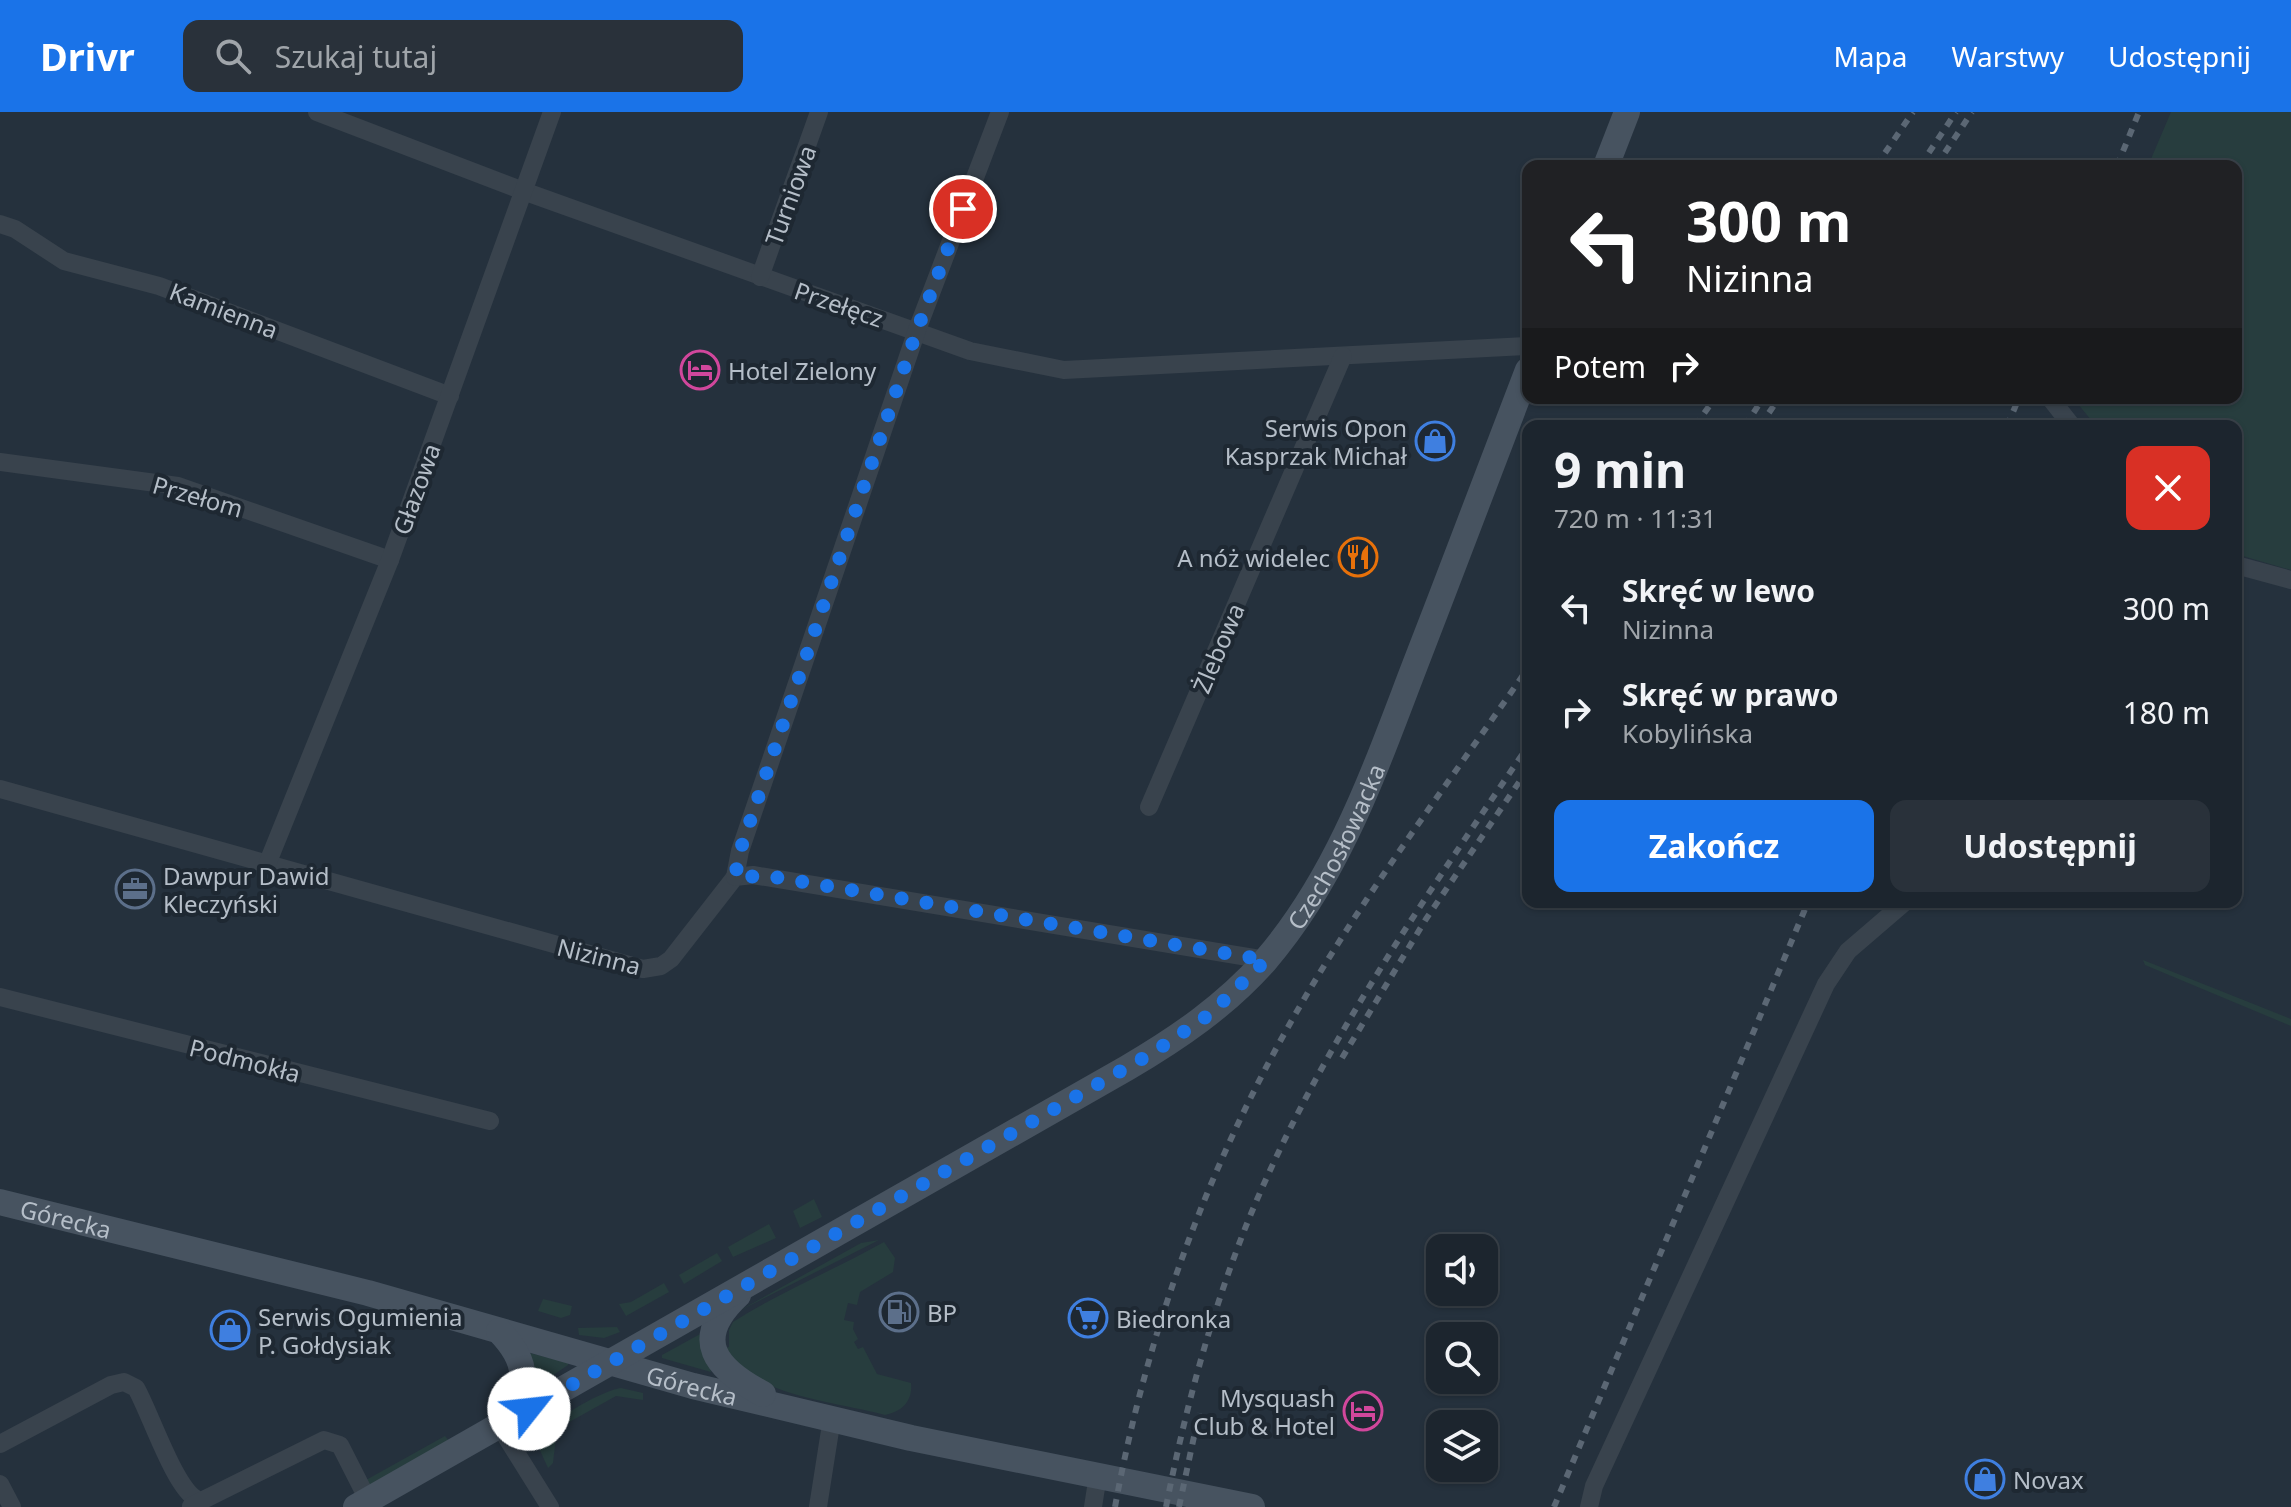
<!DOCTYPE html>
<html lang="pl">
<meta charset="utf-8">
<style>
:root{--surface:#1c252e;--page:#29313a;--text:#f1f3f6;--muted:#a0a5aa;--line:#3a424a;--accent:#1a73e8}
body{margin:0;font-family:"Noto Sans",sans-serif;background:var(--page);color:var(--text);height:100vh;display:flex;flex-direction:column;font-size:30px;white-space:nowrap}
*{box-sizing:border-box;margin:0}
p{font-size:26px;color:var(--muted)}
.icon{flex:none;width:44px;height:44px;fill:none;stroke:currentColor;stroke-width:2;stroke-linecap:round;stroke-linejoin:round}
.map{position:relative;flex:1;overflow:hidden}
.sheet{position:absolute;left:1522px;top:308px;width:720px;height:488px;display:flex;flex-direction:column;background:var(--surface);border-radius:16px;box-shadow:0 2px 6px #0004,0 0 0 2px var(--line)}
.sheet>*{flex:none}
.top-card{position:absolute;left:1522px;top:48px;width:720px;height:244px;border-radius:16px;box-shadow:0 2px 6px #0004,0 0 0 2px var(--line);background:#202124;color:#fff;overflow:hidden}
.tools{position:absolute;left:1426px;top:1122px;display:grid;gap:16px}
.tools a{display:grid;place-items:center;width:72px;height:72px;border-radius:16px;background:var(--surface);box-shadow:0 2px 6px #0004,0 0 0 2px var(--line);font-size:40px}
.pin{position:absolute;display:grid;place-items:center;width:68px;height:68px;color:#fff;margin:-34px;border:4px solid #fff;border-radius:50%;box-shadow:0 2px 8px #0007}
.me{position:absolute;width:88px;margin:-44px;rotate:61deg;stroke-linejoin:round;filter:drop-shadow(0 0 6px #0008)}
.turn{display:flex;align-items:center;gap:28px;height:168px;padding:0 32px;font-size:36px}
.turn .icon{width:104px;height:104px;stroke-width:2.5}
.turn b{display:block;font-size:56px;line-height:68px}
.then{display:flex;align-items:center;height:76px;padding:0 32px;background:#0003;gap:16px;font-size:30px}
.round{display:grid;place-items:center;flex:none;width:84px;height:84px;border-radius:16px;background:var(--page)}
.head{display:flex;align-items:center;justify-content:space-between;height:136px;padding:0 32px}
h1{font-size:48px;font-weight:700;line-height:60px}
.button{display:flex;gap:16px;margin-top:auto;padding:16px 32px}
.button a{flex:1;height:92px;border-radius:16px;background:var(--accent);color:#fff;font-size:32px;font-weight:700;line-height:92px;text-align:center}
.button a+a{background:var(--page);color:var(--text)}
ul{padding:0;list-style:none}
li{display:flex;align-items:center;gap:24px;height:104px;padding:0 32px}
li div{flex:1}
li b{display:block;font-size:30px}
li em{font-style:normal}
header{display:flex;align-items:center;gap:48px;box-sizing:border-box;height:112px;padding:0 40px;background:var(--accent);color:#fff}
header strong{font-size:38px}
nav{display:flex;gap:44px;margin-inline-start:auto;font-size:28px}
.search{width:560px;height:72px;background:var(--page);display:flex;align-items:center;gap:20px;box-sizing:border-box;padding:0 28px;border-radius:16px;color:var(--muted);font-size:30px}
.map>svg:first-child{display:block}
.green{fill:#273d3e}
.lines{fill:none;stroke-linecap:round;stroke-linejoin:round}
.street{stroke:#39434d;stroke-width:18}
.secondary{stroke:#475360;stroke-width:26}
.rail{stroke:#5b6774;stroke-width:6;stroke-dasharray:8 8;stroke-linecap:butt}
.route{stroke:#1a73e8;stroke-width:14;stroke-dasharray:0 25.2}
.labels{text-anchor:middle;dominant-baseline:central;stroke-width:8;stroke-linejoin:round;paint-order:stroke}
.street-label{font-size:24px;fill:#b5bec8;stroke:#1e2832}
.poi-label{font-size:24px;fill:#b5bec8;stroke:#1e2832;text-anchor:start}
</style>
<header>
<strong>Drivr</strong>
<div class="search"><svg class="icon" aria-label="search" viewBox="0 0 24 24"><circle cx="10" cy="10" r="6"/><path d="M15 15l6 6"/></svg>Szukaj tutaj</div>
<nav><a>Mapa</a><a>Warstwy</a><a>Udostępnij</a></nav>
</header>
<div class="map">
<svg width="2291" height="1395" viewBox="0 0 2291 1395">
<rect width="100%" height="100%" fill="#25313d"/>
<g class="green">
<path d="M2171 0H2291V458L2236 442V314H2096L2073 286H2236V54H2148Z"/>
<path d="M2143 848 2291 907V914L2145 853Z"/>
<path d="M814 1087 822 1105 800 1116 793 1099Z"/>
<path d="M769 1112 776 1126 733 1145 728 1135Z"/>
<path d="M879 1128 737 1200 861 1131Z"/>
<path d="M884 1130 895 1146 893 1160 860 1180 857 1193 848 1191 844 1208 854 1210 853 1217 858 1227 854 1230 858 1237 863 1235 877 1262 911 1271C913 1289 902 1300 885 1303 829 1288 760 1286 721 1237L729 1235V1218L733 1210C782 1179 834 1158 884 1130Z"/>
<path d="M717 1141 722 1149 684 1172 679 1163Z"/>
<path d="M664 1171 669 1180 626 1204 619 1192 631 1190Z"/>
<path d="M543 1187 572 1194 570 1203 561 1206 538 1199Z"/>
<path d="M617 1215 620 1220 604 1226 579 1223 578 1216Z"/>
<path d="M702 1221 711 1260 662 1246V1243Z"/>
<path d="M526 1240 568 1251V1253L533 1277Z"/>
<path d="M621 1276 643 1281V1288L616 1284 564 1313 556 1325 553 1351 548 1356 538 1334C540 1313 600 1279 621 1276Z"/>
<path d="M445 1324 449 1329 369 1374 366 1368Z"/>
</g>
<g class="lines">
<g class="street">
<path d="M317 0 526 80 970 239 1064 258 1528 234"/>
<path d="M0 112 15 117 64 149 159 174 450 284"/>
<path d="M760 165 819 0"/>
<path d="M2050 286 2072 314"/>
<path d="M0 350 178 374 390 448"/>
<path d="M2236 453 2291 468"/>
<path d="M0 677 643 857 661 854 671 847 735 765 753 763 1266 848"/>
<path d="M1149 695 1343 244"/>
<path d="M268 750 390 448 552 0"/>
<path d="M735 765 740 739 917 218 1000 0"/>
<path d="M0 885 490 1009"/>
<path d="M500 1315 550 1395"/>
<path d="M0 1332 111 1273 124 1270 136 1276C150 1300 175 1378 198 1388"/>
<path d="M0 1372 12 1395"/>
<path d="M191 1394 324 1328 340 1333 368 1388"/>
<path d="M818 1395 832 1306"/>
<path d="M1093 1395 1098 1363"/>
<path d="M1589 1395 1594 1374 1826 872 1848 839 1905 790"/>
</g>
<g class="secondary">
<path d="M1606 54 1627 0"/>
<path id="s1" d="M0 1090 368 1181 693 1274 911 1326 1252 1395"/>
<path d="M738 1183C690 1228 716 1257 763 1282"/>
<path d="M499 1219C530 1251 529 1274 503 1310"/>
<path id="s2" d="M356 1395 1127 956C1178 926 1225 894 1265 849 1339 763 1375 657 1415 553 1453 455 1490 357 1528 258"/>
</g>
<g class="rail">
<path d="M1876 54 1913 0"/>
<path d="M1920 54 1956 0"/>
<path d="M1936 54 1972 0"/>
<path d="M2117 54 2139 0"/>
<path d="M1695 314 1715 286"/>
<path d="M1745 314 1763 286"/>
<path d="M1760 314 1779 286"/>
<path d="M2007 314 2019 286"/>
<path d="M1342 946 1426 807 1528 657"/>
<path d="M1115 1395C1146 1224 1206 1059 1292 908 1361 786 1448 672 1528 556"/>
<path d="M1166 1395C1185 1298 1211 1201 1248 1109 1318 938 1425 786 1528 634"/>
<path d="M1179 1395 1199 1301"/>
<path d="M1554 1395 1808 790"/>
</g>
</g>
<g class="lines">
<path class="route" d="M529 1297 1154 940 1210 902 1266 848 768 764 735 765 740 739 917 218 963 97"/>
</g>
<defs>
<symbol id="hotel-ring" viewBox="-11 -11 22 22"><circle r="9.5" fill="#1e2832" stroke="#d1479c" stroke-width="1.5"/><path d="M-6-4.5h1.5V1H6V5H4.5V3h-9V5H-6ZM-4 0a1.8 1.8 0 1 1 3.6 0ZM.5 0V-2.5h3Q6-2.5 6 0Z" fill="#d1479c"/></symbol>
<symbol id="shop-ring" viewBox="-11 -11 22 22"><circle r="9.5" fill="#1e2832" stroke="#3f7fe0" stroke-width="1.5"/><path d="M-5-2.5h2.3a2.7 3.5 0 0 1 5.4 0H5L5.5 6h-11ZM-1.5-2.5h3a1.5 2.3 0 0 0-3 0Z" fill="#3f7fe0"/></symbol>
<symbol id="restaurant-ring" viewBox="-11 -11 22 22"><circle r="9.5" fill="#1e2832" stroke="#e8710a" stroke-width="1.5"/><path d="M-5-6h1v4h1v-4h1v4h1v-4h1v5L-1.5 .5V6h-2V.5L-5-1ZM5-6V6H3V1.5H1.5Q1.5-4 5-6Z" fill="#e8710a"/></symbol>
<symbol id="office-ring" viewBox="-11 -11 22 22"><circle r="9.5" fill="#1e2832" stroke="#5c6f8a" stroke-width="1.5"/><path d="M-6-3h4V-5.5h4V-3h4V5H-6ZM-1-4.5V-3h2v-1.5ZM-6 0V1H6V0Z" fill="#5c6f8a"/></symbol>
<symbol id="fuel-ring" viewBox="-11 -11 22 22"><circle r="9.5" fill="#1e2832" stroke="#5c6f8a" stroke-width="1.5"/><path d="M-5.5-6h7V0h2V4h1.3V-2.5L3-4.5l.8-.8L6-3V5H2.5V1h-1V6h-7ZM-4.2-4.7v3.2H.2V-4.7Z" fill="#5c6f8a"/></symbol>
<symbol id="supermarket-ring" viewBox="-11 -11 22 22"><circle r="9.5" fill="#1e2832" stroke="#3f7fe0" stroke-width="1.5"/><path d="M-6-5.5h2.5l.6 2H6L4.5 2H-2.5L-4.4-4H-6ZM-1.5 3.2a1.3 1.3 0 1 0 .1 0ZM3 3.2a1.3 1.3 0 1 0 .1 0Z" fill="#3f7fe0"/></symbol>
</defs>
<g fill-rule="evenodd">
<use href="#hotel-ring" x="678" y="236" width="44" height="44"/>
<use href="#shop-ring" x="1413" y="307" width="44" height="44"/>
<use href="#restaurant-ring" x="1336" y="423" width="44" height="44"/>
<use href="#office-ring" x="113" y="755" width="44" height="44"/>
<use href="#fuel-ring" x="877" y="1178" width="44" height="44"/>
<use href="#supermarket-ring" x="1066" y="1184" width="44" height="44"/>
<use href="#shop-ring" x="208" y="1196" width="44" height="44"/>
<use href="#hotel-ring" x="1341" y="1277" width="44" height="44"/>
<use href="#shop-ring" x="1963" y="1345" width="44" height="44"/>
</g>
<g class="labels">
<g class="street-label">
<text transform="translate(790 83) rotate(-70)">Turniowa</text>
<text transform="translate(839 192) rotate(19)">Przełęcz</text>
<text transform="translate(224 198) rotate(21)">Kamienna</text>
<text transform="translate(416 377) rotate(-70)">Głazowa</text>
<text transform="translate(198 384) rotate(16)">Przełom</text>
<text transform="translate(1218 536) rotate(-67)">Żlebowa</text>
<text stroke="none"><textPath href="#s2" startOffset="1198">Czechosłowacka</textPath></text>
<text transform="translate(599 844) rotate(14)">Nizinna</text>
<text transform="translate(245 948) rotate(14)">Podmokła</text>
<text stroke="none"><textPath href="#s1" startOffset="68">Górecka</textPath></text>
<text stroke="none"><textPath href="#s1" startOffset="716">Górecka</textPath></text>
</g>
<g class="poi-label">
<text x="728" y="258">Hotel Zielony</text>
<text x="1407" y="315" text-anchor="end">Serwis Opon<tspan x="1407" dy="28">Kasprzak Michał</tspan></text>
<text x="1330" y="445" text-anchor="end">A nóż widelec</text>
<text x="163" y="763">Dawpur Dawid<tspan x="163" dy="28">Kleczyński</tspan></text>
<text x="927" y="1200">BP</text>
<text x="258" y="1204">Serwis Ogumienia<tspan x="258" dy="28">P. Gołdysiak</tspan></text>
<text x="1116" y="1206">Biedronka</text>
<text x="1335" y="1285" text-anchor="end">Mysquash<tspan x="1335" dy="28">Club &amp; Hotel</tspan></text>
<text x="2013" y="1367">Novax</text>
</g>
</g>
</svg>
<div class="tools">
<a><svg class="icon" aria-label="sound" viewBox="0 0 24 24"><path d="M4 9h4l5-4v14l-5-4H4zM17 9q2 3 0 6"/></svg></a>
<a><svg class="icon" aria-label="search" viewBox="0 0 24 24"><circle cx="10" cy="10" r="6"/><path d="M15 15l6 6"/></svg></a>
<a><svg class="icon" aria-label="layers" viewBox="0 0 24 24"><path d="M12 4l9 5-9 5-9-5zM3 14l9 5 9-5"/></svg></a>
</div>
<div class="pin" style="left:963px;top:97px;background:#d93025"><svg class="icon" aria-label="arrive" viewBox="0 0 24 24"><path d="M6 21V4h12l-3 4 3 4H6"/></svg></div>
<svg class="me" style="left:529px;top:1297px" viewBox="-20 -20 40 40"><circle r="19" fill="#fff"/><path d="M0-13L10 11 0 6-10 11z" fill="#1a73e8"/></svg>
<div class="top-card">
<div class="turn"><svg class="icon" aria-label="left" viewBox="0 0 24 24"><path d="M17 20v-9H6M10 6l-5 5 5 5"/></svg><div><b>300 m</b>Nizinna</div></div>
<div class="then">Potem<svg class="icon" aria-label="right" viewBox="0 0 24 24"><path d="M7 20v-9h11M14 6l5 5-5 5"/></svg></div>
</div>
<section class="sheet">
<div class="head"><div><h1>9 min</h1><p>720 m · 11:31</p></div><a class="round" style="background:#d93025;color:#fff"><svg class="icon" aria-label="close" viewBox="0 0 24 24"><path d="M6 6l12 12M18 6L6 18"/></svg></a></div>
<ul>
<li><svg class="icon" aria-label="left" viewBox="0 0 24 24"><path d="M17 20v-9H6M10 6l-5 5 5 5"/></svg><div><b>Skręć w lewo</b><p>Nizinna</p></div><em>300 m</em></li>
<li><svg class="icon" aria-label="right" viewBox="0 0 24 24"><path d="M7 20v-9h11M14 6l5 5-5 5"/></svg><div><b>Skręć w prawo</b><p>Kobylińska</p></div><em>180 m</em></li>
</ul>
<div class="button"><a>Zakończ</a><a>Udostępnij</a></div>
</section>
</div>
